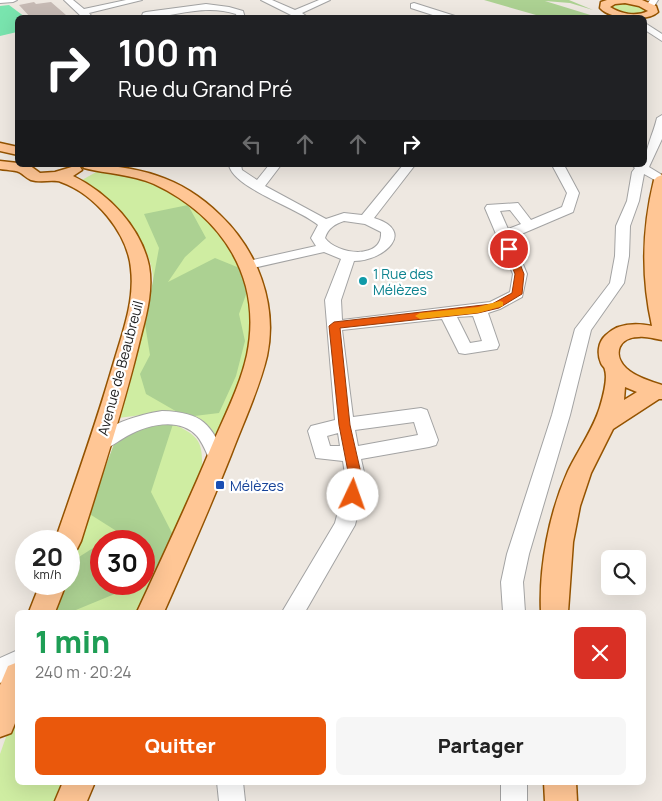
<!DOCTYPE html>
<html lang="fr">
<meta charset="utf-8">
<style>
:root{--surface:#fff;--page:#f6f6f6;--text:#222;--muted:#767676;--accent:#ea580c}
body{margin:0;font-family:Manrope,sans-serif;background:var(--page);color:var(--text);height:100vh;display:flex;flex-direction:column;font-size:19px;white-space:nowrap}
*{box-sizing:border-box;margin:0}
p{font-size:16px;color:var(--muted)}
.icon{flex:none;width:28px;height:28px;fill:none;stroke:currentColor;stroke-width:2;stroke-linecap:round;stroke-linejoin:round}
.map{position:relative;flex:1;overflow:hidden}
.details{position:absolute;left:15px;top:610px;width:631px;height:175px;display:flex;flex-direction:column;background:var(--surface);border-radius:8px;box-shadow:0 5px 20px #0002}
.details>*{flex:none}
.banner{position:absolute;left:15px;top:15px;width:632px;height:152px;border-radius:8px;box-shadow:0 5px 20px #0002;background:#202124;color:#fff;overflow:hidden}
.controls{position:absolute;left:601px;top:550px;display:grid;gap:10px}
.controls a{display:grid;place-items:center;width:45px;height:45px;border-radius:8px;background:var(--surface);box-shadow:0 5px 20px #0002;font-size:25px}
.speed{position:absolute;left:15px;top:530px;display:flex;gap:10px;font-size:25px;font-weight:700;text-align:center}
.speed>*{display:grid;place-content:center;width:65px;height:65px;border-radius:50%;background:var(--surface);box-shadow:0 5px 20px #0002;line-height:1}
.speed small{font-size:12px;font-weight:400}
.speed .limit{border:8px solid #d22;background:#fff;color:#111}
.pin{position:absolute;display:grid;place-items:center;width:42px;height:42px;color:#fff;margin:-21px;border:2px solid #fff;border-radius:50%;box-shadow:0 1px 5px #0007}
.me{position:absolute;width:55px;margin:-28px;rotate:3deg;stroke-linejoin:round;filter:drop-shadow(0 0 4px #0008)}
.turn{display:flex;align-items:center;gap:18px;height:105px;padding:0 20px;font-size:22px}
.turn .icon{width:65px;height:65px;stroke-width:2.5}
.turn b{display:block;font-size:35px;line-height:42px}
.lanes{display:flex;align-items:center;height:48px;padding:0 20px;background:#0003;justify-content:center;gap:25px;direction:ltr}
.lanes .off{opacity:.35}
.round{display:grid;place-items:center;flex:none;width:52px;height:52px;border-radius:8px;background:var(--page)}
.head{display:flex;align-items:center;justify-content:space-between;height:85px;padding:0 20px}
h1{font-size:30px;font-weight:800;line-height:38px;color:#1e9e55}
.cta{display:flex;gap:10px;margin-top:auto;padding:10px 20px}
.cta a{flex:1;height:58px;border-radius:8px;background:var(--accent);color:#fff;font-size:20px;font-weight:800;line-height:58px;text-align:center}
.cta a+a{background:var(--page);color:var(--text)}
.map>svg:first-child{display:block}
.grass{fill:#cfeda2;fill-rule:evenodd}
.forest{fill:#acd192}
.pitch{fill:#79e4ae}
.building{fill:#c6bab4}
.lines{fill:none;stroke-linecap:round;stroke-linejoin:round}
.minor-casing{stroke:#a3a3a3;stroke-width:2}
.major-casing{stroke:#945300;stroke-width:3}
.minor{fill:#fff;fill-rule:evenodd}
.major{fill:#ffc695;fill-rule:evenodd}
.route{fill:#ea580c;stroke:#983908}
.slow{fill:#f59e0b}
.culture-dot{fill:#0f9aa8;stroke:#fff;stroke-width:2}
.transit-dot{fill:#1a4fb4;stroke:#fff;stroke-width:2}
.labels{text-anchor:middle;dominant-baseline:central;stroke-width:4.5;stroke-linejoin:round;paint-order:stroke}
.culture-label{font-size:14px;fill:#0d838f;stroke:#fff;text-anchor:start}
.street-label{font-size:14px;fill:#1c1c1c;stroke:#fff}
.transit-label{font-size:14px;fill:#164399;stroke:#fff;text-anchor:start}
</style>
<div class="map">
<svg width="662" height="801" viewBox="0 0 662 801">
<rect width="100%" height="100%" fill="#eee8e1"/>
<g class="grass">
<path d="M614 3H633L647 9 646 11C635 17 621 14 610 7Z"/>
<path d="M98 171 131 176 152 183 186 201 217 229 228 244 249 286 251 313 250 340 242 375 214 440 158 413 118 418C128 382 141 345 148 308 149 300 153 290 153 282 154 244 113 198 82 180Z"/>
<path d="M173 424C200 436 203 442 202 471L139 612H52L63 584H69V567L116 439ZM101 541H144V584H101Z"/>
<path d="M17 706 18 782 66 783 59 801H0V754Z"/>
</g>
<g class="forest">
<path d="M484 0H569L593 10 570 3 545 1 597 17H543Z"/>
<path d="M188 205 206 238 185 257 168 282 215 258 242 269 249 286 239 314 245 341 236 376 219 413 186 417 146 394 140 374 150 355 145 324 159 248 144 214Z"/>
<path d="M173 424 151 492 173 535 155 578 144 582V541H104L118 532 88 513 116 439 144 425Z"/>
<path d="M101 543V584H139L71 612H52L63 584H69L71 562Z"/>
</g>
<path class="pitch" d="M9 5 25 17 18 18 17 32 0 36V6Z"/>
<path class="building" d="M34 2 36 4 51 2 66 15 53 18H31L19 5Z"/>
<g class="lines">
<defs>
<g id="minor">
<path d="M0 0H17L13 2 0 3Z"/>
<path d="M64 0H73L84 9 126 0H142L89 13 93 18H83Z"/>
<path d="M261 0H272L295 10 319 0H330L302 13 309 18H297Z"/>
<path d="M650 0H658L653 8 650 9 646 6Z"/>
<path d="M414 3 455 16 456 18H442L411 8V4Z"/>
<path d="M206 4 229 7 243 11 245 18H237L236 14C203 3 173 18 141 18L143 13 146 12Z"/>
<path d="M645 23 662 34V41L645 30Z"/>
<path d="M662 115V139L649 167 662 175V184L644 174 639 201 630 226 629 256 624 283 591 330 570 415 529 554 523 582 525 612H503L501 582 507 554 552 415 575 329 610 283 615 256 616 226 627 201 632 172 635 168 632 165H645C645 148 653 135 657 118Z"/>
<path d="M229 165H241L242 170 257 180 269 165H281L265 186 326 219 344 213 362 215 403 165H415L374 218C417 231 384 261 354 261L341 300 342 320 490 302 510 292 513 274 485 208 487 205 518 203 531 220 562 207 567 193 552 165H564L579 193 573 212 512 238 527 274 522 297 500 309 488 313 499 345 497 349 465 354 459 353 442 319 342 330 353 417 421 408 427 410 438 440 436 445 429 447 361 459 366 481 355 525 305 612H282L335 523 346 481 343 461 316 458 308 431 311 426 335 420 325 300 341 259 324 252 249 269 244 268 242 265 244 262 316 246 311 238 318 225C300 209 233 188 229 165ZM510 210 521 224 508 229 500 211ZM344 221 365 224 381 232C383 260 337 255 325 238 328 228 335 224 344 221ZM473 316 482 341 470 343 457 317ZM414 422 418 435 358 446 355 430ZM338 433 340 446H330L327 436Z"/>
<path d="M162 411C204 412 210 425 227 458L225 463 218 465 211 463C207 454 203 443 197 436 179 416 147 425 127 436 118 441 110 448 100 451L93 449 91 444C101 425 142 414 162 411Z"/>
<path d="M18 650V674L0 683V658Z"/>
<path d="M217 782H243L245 801H219Z"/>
<rect x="501" y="782" width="26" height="19"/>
</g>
<g id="major">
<path d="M607 0H642L656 6 658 12C648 22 611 20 600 8L601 2ZM625 3 639 6 648 11C636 17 621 14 610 7L615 4Z"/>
<path d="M0 143 18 147V155L0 151Z"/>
<path d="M0 161 18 163V165H29L40 173 55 172 75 166 80 167 82 170 73 176C108 193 141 227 149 266 154 294 144 322 138 348 122 413 101 477 81 541L77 549 69 551V541H55C75 483 96 424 113 365 122 334 135 301 131 269 128 233 95 194 61 182 53 179 41 183 31 180 26 178 23 174 19 172 14 170 5 170 0 169Z"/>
<path d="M82 165C135 165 181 176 220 215 257 250 278 304 267 356 259 390 243 423 231 455 210 508 187 560 164 612H137C162 558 187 505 210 450 223 419 240 387 247 355 263 278 222 216 154 184 132 174 107 174 84 168Z"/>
<path d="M662 175V340C655 339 646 336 639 337 619 337 612 354 626 368 636 377 650 381 662 385V399H659L613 429 591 473 580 506 573 542 568 612H541C539 567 549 513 568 471 578 450 593 430 600 407 603 397 608 379 605 370 605 367 602 366 601 363 597 354 598 342 606 335 618 323 637 323 652 326 641 277 642 229 654 180L657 177ZM625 387 637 392 624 400Z"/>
<path d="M40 584H66L55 612H29Z"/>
<path d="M18 662V716L11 733 0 737V685L8 666Z"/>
<path d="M63 782H95L87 801H55Z"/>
<path d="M544 782H576L577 801H545Z"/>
</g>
</defs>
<use href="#minor" class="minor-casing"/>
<use href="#major" class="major-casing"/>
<use href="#minor" class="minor"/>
<use href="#major" class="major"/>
</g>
<path class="route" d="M509 246 514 249 524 274 522 294 499 308 478 313 340 328 350 425 363 482 357 499 353 500 348 499 346 495 350 482 339 425 329 326 334 322 492 304 512 293 515 274 505 249Z"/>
<path class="slow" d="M500 301 503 302V306L478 313 420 319 415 316 420 313 478 307Z"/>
<circle class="culture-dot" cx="363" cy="281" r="5"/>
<rect class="transit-dot" x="215" y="480" width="10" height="10" rx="2.5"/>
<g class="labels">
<g class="culture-label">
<text x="373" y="273">1 Rue des<tspan x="373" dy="16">Mélèzes</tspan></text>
</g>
<g class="street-label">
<text transform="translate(120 368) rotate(-75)">Avenue de Beaubreuil</text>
</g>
<g class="transit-label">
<text x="230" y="485">Mélèzes</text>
</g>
</g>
</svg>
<div class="controls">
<a><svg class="icon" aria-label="search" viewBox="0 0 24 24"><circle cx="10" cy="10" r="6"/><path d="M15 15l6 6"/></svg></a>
</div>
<div class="speed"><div>20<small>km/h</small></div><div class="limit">30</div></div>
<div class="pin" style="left:509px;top:249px;background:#d93025"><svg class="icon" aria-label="arrive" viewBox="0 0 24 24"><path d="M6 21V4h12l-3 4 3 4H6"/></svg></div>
<svg class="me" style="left:353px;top:495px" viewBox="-20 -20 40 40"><circle r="19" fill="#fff"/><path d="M0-13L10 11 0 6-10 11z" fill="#ea580c"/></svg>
<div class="banner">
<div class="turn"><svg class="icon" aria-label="right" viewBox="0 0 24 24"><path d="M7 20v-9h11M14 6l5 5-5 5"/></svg><div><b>100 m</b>Rue du Grand Pré</div></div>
<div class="lanes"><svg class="icon off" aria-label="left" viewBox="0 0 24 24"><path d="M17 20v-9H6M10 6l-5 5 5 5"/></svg><svg class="icon off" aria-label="ahead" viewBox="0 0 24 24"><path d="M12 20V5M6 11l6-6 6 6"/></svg><svg class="icon off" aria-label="ahead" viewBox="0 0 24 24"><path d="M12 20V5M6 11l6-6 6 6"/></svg><svg class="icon" aria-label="right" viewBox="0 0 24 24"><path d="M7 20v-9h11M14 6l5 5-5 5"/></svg></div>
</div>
<section class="details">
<div class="head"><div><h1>1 min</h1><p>240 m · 20:24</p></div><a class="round" style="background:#d93025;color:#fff"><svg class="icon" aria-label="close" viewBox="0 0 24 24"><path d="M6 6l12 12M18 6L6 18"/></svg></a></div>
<div class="cta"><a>Quitter</a><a>Partager</a></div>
</section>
</div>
